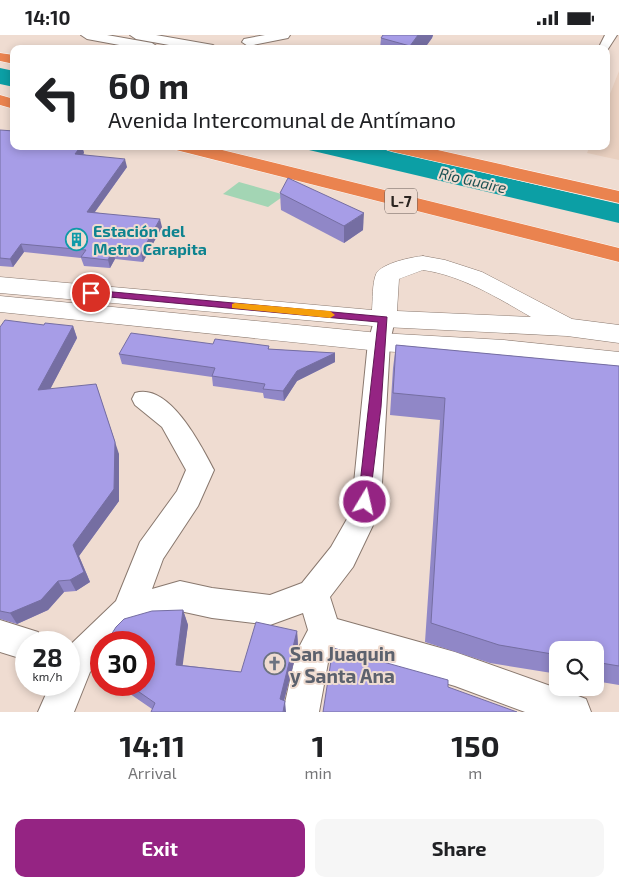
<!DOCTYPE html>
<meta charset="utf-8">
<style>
:root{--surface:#fff;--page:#f6f6f6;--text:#202124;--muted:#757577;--accent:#952483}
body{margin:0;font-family:"Exo 2",sans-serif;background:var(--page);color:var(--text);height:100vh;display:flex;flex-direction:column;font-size:19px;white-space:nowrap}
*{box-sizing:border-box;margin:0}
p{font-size:16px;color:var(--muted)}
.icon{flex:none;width:28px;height:28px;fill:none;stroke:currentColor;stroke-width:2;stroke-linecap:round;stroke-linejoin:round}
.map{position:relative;height:677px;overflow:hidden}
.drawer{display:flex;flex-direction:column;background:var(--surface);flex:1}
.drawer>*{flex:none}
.hud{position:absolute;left:10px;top:10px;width:600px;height:105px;border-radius:10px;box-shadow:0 2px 8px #0003;background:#fff;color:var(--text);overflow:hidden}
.fabs{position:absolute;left:549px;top:606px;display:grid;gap:10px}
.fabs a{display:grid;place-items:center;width:55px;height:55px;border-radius:10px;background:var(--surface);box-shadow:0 2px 8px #0003;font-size:25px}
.speed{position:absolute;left:15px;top:596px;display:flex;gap:10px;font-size:25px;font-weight:700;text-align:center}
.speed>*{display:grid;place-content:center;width:65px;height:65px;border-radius:50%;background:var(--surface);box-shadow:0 2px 8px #0003;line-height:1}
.speed small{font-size:12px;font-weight:400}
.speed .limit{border:8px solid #d22;background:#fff;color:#111}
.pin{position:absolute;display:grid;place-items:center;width:42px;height:42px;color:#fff;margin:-21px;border:2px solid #fff;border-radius:50%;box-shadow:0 1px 5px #0007}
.me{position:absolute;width:55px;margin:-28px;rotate:9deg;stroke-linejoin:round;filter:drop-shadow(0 0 4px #0008)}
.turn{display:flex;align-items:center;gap:18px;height:105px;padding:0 15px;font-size:22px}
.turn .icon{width:65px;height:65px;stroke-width:2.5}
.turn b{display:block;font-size:35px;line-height:42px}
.eta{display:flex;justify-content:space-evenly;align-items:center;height:85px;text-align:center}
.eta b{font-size:30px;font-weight:700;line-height:35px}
.action{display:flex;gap:10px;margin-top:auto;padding:10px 15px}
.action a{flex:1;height:58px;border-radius:10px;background:var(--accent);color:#fff;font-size:20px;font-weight:700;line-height:58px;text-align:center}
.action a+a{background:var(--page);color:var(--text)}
.status{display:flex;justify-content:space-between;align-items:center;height:35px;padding:0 25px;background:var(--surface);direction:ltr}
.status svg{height:14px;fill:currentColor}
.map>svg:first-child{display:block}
.built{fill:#e9d0c0}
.green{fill:#a3d5b4}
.water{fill:#0c9fa5}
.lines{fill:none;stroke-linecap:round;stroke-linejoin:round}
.street-casing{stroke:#89786e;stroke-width:2}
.secondary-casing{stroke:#89786e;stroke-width:1}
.highway-casing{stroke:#fff;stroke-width:1}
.street{fill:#fff;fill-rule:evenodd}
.secondary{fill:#fff;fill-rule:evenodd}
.highway{fill:#ea834f;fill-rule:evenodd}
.wall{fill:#9087c7}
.shaded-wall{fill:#756ea2}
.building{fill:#a79de7;stroke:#756ea2}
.route{fill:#952483;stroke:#611755}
.slow{fill:#f59e0b}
.labels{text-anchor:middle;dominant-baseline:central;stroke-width:4;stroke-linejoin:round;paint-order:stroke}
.far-water-label{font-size:15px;font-style:italic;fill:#1a4f51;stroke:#efdcd1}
.shield{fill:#efdcd1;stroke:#665b55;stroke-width:1}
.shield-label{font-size:15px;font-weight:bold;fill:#2b2420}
.culture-label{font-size:16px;font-weight:bold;fill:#0d838f;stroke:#efdcd1;text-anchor:start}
.near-worship-label{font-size:19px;font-weight:bold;fill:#5b616d;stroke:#efdcd1;text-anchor:start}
</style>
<div class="status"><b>14:10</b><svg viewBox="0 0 49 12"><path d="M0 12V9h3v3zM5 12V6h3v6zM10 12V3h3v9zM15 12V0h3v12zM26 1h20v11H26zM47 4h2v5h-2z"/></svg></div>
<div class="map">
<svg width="619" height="677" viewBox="0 0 619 677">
<rect width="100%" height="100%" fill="#efdcd1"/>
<path class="built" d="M619 36V125L587 118 590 111H606V69Z"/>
<path class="green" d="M239 147 285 160 268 172 223 159Z"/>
<g class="water">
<path d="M0 33 14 36V52L0 49Z"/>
<path d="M292 111H369L619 169V188Z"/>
</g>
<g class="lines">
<defs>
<g id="street">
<path d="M81 0H107L152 8 158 12 141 14 87 4Z"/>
<path d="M130 0H156L213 10 219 14H191L136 4Z"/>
<path d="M265 0H290L288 3 248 11 242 7 244 4Z"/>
<path d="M605 0H617L606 17V14H598Z"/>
<path d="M384 277 392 279 395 284 390 307 382 448 375 486 353 532 330 562 337 584 455 617 573 659 586 664 591 677H525L455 651 333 615 329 622 319 677H283L296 618 308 595 303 578 270 590 212 583 180 576 137 589 119 608H101V625L90 637 74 677H38L50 650H69V611L116 566 140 507 177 456 186 435 162 392 135 370 132 364 135 358C169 347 201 410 214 435L198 471 163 524 152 554 180 546 212 553 270 560 302 548 331 512 347 484 354 448 368 307 376 279Z"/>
<path d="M0 585 38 597 42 608H26V625L0 617Z"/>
</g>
<g id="secondary">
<path d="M423 221 445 225 482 237 572 284 619 290V308L567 301 384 292 0 258V242L372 275C373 264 372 249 376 239 382 228 412 222 423 221ZM423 235C461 240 498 263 531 282L397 276 399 244Z"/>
<path d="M0 261 379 298 504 305 619 317V337L504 323 379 316 0 277Z"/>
</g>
<g id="highway">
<path d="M0 18 14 20V29L0 26Z"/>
<path d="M0 60 14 64V74L0 70Z"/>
<path d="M174 111H206L619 213V227L176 115Z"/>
<path d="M385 111H420L619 156V168L394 117 387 115Z"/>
</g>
</defs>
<use href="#street" class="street-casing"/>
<use href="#secondary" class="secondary-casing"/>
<use href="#highway" class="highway-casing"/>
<use href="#street" class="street"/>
<use href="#secondary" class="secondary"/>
<use href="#highway" class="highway"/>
</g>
<g class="wall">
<path d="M383 0H433L432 3 424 14H380L381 3Z"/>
<path d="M0 95 14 111H82L84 118 83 119 127 132 95 177 162 192 143 227 115 224 110 233 84 231 81 223 24 217 13 232 0 231Z"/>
<path d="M280 158 363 195 344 208 281 175Z"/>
<path d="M73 291 77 303 50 354 119 419V466L79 521 90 547 76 556 64 557 48 575 17 589 0 584V292Z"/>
<path d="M213 309 269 311V314L335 318V327L297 346 284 366 264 363 263 358 213 351 212 342 122 329 119 319Z"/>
<path d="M396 310 619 331V650L595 646V615H558V639L490 628 425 607 440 385 390 380 393 333Z"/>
<path d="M183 575 188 590 182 630 241 637 297 596 298 611 284 666 152 674 117 650H144Z"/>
<path d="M101 616V638L95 627Z"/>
</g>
<g class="shaded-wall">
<path d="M418 0H433L432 3 424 14H410V11Z"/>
<path d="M81 111H82L84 118 77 126 75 119Z"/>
<path d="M125 124 127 132 89 185 87 177Z"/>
<path d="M364 178 363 195 344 208V191Z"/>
<path d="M160 184 162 192 143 227 141 218Z"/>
<path d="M21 209 24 217 13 232 10 224Z"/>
<path d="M113 215 115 224 110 233 108 225Z"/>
<path d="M73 291 77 303 43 368 38 355Z"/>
<path d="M335 318V327L297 346 284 366 283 356 297 336Z"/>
<path d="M96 349 119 419V466L79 521 90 547 76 556 70 545 73 510Z"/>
<path d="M58 546 64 557 48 575 17 589 10 578Z"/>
<path d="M183 575 188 590 181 643 176 630Z"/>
<path d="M297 596 298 611 281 677 280 664Z"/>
<path d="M285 666 286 677H283Z"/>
</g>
<g class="building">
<path d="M383 0H418L410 11 381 3Z"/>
<path d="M0 95 14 96V111H81L75 119 125 124 87 177 160 184 141 218 113 215 108 225 81 222 86 215 21 209 10 224 0 223Z"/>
<path d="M288 143 364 178 344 191 280 158Z"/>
<path d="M5 285 44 290 45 288 73 291 38 355 96 349 115 407 114 454 73 510 84 537 70 545 58 546 41 565 10 578 0 576V292Z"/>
<path d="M131 298 213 309 215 304 269 311 268 314 335 318 297 336 283 356 263 354 265 349 212 341 215 333 119 319Z"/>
<path d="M396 310 619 331V631L595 627V615H558V620L499 610 431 588 445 363 393 358Z"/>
<path d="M183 575 176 630 241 637 256 587 297 596 280 664 285 666 283 677H151L155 668 129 650H144V608H106L116 592 124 584 152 576Z"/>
<path d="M333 613 448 645V652L517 677H323Z"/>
<path d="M101 616V631L95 627Z"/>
</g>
<path class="route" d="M91 255 387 282 381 372 369 471H360L358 467 378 287 88 260V256Z"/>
<path class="slow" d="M235 268 330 276 335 280 330 283 232 273V269Z"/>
<defs>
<symbol id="building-ring" viewBox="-11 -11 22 22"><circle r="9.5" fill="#efdcd1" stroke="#0f9aa8" stroke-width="1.5"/><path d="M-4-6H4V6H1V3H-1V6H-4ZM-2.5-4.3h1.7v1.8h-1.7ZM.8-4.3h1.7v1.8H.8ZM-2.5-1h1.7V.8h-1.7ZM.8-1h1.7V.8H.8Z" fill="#0f9aa8"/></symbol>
<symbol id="church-ring" viewBox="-11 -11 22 22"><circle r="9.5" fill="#efdcd1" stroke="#6b7280" stroke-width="1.5"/><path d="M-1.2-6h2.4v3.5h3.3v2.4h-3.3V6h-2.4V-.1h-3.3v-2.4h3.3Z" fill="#6b7280"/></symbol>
</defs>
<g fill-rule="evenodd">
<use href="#building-ring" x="64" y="192" width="25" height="25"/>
<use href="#church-ring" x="262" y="616" width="25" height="25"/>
</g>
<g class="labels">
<g class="far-water-label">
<text transform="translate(473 145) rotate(13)">Río Guaire</text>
</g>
<rect class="shield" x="385" y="153.5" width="32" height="25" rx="4"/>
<g class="shield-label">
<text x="401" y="166">L-7</text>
</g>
<g class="culture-label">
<text x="93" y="195">Estación del<tspan x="93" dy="18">Metro Carapita</tspan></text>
</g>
<g class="near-worship-label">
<text x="290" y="618">San Juaquin<tspan x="290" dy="22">y Santa Ana</tspan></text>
</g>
</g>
</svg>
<div class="fabs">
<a><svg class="icon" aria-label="search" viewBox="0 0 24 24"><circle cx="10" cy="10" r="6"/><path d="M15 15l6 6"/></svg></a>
</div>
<div class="speed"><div>28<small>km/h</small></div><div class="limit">30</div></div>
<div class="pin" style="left:91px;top:258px;background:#d93025"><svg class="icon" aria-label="arrive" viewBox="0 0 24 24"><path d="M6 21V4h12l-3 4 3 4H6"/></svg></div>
<svg class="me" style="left:365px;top:467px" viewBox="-20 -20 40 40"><circle r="17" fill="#952483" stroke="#fff" stroke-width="3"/><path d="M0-11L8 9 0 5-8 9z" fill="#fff"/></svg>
<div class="hud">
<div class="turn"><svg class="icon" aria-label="left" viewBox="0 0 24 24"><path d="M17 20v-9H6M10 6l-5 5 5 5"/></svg><div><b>60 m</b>Avenida Intercomunal de Antímano</div></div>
</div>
</div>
<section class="drawer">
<div class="eta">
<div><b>14:11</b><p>Arrival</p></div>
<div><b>1</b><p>min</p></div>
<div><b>150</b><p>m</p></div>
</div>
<div class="action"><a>Exit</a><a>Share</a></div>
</section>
